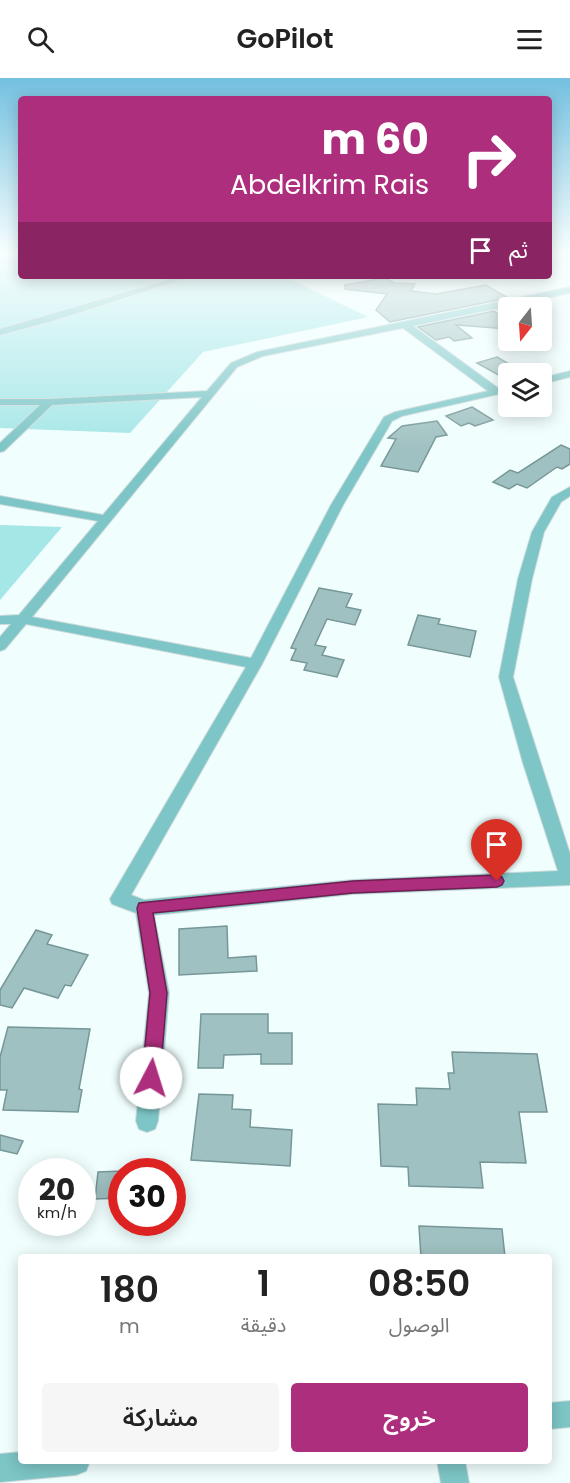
<!DOCTYPE html>
<html lang="ar">
<meta charset="utf-8">
<style>
:root{--surface:#fff;--page:#f6f6f6;--text:#222;--muted:#767676;--accent:#ad2e7c}
body{margin:0;font-family:Poppins,"Noto Sans Arabic",sans-serif;background:var(--page);color:var(--text);direction:rtl;height:100vh;display:flex;flex-direction:column;font-size:22px;white-space:nowrap}
*{box-sizing:border-box;margin:0}
p{font-size:20px;color:var(--muted)}
.icon{flex:none;width:33px;height:33px;fill:none;stroke:currentColor;stroke-width:2;stroke-linecap:round;stroke-linejoin:round}
.map{position:relative;flex:1;overflow:hidden;direction:ltr}
.side{position:absolute;left:18px;top:1176px;width:534px;height:210px;display:flex;flex-direction:column;background:var(--surface);border-radius:6px;box-shadow:0 3px 15px #0003;direction:rtl}
.side>*{flex:none}
.banner{position:absolute;left:18px;top:18px;width:534px;height:183px;border-radius:6px;box-shadow:0 3px 15px #0003;direction:rtl;background:#ad2e7c;color:#fff;overflow:hidden}
.needle{width:39px;rotate:197deg}
.controls{position:absolute;left:498px;top:219px;display:grid;gap:12px}
.controls a{display:grid;place-items:center;width:54px;height:54px;border-radius:6px;background:var(--surface);box-shadow:0 3px 15px #0003;font-size:30px}
.speed{position:absolute;left:18px;top:1080px;display:flex;gap:12px;font-size:30px;font-weight:700;text-align:center}
.speed>*{display:grid;place-content:center;width:78px;height:78px;border-radius:50%;background:var(--surface);box-shadow:0 3px 15px #0003;line-height:1}
.speed small{font-size:15px;font-weight:400}
.speed .limit{border:9px solid #d22;background:#fff;color:#111}
.pin{position:absolute;display:grid;place-items:center;width:51px;height:51px;color:#fff;margin:-62px -26px;border-radius:50% 50% 50% 0;rotate:-45deg;box-shadow:0 0 6px #0007}
.pin .icon{rotate:45deg}
.me{position:absolute;width:66px;margin:-33px;rotate:5deg;stroke-linejoin:round;filter:drop-shadow(0 0 4px #0008)}
.turn{display:flex;align-items:center;gap:21px;height:126px;padding:0 24px;font-size:27px}
.turn .icon{width:78px;height:78px;stroke-width:2.5}
.turn b{display:block;font-size:42px;line-height:51px}
.then{display:flex;align-items:center;height:57px;padding:0 24px;background:#0003;gap:12px;font-size:22px}
.eta{display:flex;justify-content:space-evenly;align-items:center;height:102px;text-align:center}
.eta b{font-size:36px;font-weight:600;line-height:42px}
.primary-button{display:flex;gap:12px;margin-top:auto;padding:12px 24px}
.primary-button a{flex:1;height:69px;border-radius:6px;background:var(--accent);color:#fff;font-size:24px;font-weight:600;line-height:69px;text-align:center}
.primary-button a+a{background:var(--page);color:var(--text)}
header{display:flex;justify-content:space-between;align-items:center;height:78px;padding:0 24px;background:var(--surface);font-size:27px;font-weight:600}
.map>svg:first-child{display:block}
.green{fill:#a5e6e7}
.building{fill:#a0c1c1;stroke:#769697;stroke-width:1.5}
.lines{fill:none;stroke-linecap:round;stroke-linejoin:round}
.street-casing{stroke:#ccdada;stroke-width:2}
.street{fill:#7dc5c6;fill-rule:evenodd}
.route{fill:#ad2e7c;stroke:#701e51;stroke-width:1.5}
</style>
<header><svg class="icon" aria-label="menu" viewBox="0 0 24 24"><path d="M4 6h16M4 12h16M4 18h16"/></svg>GoPilot<svg class="icon" aria-label="search" viewBox="0 0 24 24"><circle cx="10" cy="10" r="6"/><path d="M15 15l6 6"/></svg></header>
<div class="map">
<svg width="570" height="1405" viewBox="0 0 570 1405">
<rect width="100%" height="100%" fill="#f0fefe"/>
<g class="green">
<path d="M0 176H21V198H298L290 201 368 239 203 274 130 355 0 350Z"/>
<path d="M0 447 62 449 0 522Z"/>
</g>
<g class="building">
<path d="M384 200 395 205 415 206 411 213 436 216 486 207 508 220 390 244 376 232 387 216 345 211V207Z"/>
<path d="M494 233 508 243V251L456 247 472 260 454 263 449 259 436 262 418 249Z"/>
<path d="M497 279 519 292 500 298 477 285Z"/>
<path d="M472 329 493 342 475 348 469 345 461 348 446 338Z"/>
<path d="M437 343 447 357 436 359 418 394 381 388 396 361 388 360 402 348Z"/>
<path d="M561 367 570 371V386L562 391 557 389 527 410 517 406 509 411 493 404 510 392 518 395Z"/>
<path d="M319 510 352 516 346 529 361 532 355 547 327 541 315 567 326 569 322 577 344 582 337 599 304 592 307 585 291 582 296 571 291 570Z"/>
<path d="M418 537 440 541 438 546 476 553 470 579 408 567Z"/>
<path d="M227 848 228 880 256 878 257 893 179 897V851Z"/>
<path d="M36 852 52 857 47 866 88 877 71 908 65 907 58 920 24 910 12 930 0 927V912Z"/>
<path d="M201 936H268V955H292V986H261V976L224 977 223 990H198Z"/>
<path d="M8 949 90 951 79 1011 82 1012 78 1034 3 1032 7 1012H0V979Z"/>
<path d="M452 974 537 976 547 1034H519L526 1085 480 1084 483 1110 409 1108 408 1089 381 1088 378 1026 417 1027 416 1010 450 1011 448 995H454Z"/>
<path d="M199 1016 233 1017 232 1031 251 1032 250 1049 292 1052 290 1088 191 1082Z"/>
<path d="M0 1057 23 1063 17 1076 0 1072Z"/>
<path d="M122 1093V1120L95 1121 98 1094Z"/>
<path d="M419 1148 502 1151 505 1179H421Z"/>
</g>
<g class="lines">
<defs>
<g id="street">
<path d="M181 198H194L49 244 0 257V251Z"/>
<path d="M570 209V215L413 248 498 310 508 308V314L402 338 392 343 343 427 262 586 131 817 144 822 353 802 558 793 523 685 499 599 518 501 532 454 552 419 570 409V418L561 424 544 454 532 501 513 599 570 776V807L353 816 154 837 169 915 158 1043 155 1051 147 1054 139 1051 136 1043 149 915 136 835 112 826 110 821 246 589 26 546 5 571 0 573V559L11 546H0V538L19 537 98 443 0 426V418L103 437 202 319 52 327 4 373 0 374V365L40 327H0V321H49L207 313 231 285 257 274ZM403 250 488 313 395 334 384 339 331 427 251 580 32 539 237 289 263 278Z"/>
<path d="M570 293V299L542 306V300Z"/>
<path d="M570 1323V1349L549 1351V1325Z"/>
<path d="M21 1374V1383H90L86 1393 76 1397 0 1404V1376Z"/>
<path d="M437 1383H465L469 1405H441Z"/>
</g>
</defs>
<use href="#street" class="street-casing"/>
<use href="#street" class="street"/>
</g>
<linearGradient id="sky" x2="0" y2="1"><stop stop-color="#73c0e0"/><stop offset="0.47" stop-color="#f8ffff"/><stop offset="1" stop-color="#f8ffff" stop-opacity="0"/></linearGradient>
<rect width="570" height="372" fill="url(#sky)"/>
<path class="route" d="M497 797 502 799 504 803 502 807 497 809 353 815 153 835 167 915 160 1000 157 1006 151 1008 145 1006 142 1000 150 915 137 830 139 825 353 803Z"/>
</svg>
<div class="controls">
<a><svg class="needle" viewBox="-14 -14 28 28"><path d="M0-13l5 13h-10z" fill="#e53935"/><path d="M0 13l5-13h-10z" fill="#767676"/></svg></a>
<a><svg class="icon" aria-label="layers" viewBox="0 0 24 24"><path d="M12 4l9 5-9 5-9-5zM3 14l9 5 9-5"/></svg></a>
</div>
<div class="speed"><div>20<small>km/h</small></div><div class="limit">30</div></div>
<div class="pin" style="left:497px;top:803px;background:#d93025"><svg class="icon" aria-label="arrive" viewBox="0 0 24 24"><path d="M6 21V4h12l-3 4 3 4H6"/></svg></div>
<svg class="me" style="left:151px;top:1000px" viewBox="-20 -20 40 40"><circle r="19" fill="#fff"/><path d="M0-13L10 11 0 6-10 11z" fill="#ad2e7c"/></svg>
<div class="banner">
<div class="turn"><svg class="icon" aria-label="right" viewBox="0 0 24 24"><path d="M7 20v-9h11M14 6l5 5-5 5"/></svg><div><b>60 m</b>Abdelkrim Rais</div></div>
<div class="then">ثم<svg class="icon" aria-label="arrive" viewBox="0 0 24 24"><path d="M6 21V4h12l-3 4 3 4H6"/></svg></div>
</div>
<section class="side">
<div class="eta">
<div><b>08:50</b><p>الوصول</p></div>
<div><b>1</b><p>دقيقة</p></div>
<div><b>180</b><p>m</p></div>
</div>
<div class="primary-button"><a>خروج</a><a>مشاركة</a></div>
</section>
</div>
